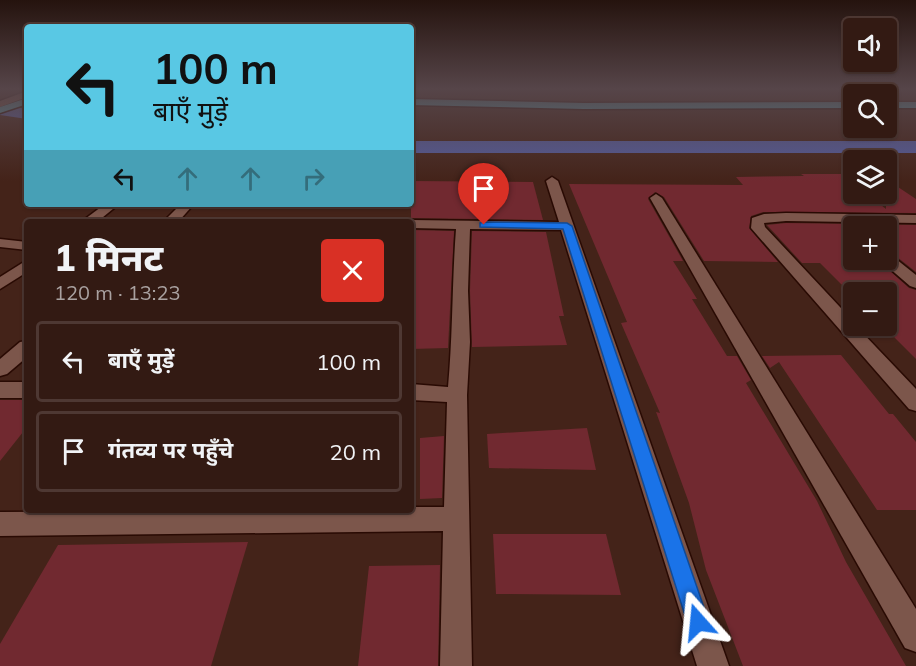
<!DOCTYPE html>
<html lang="hi">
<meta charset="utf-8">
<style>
:root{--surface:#331a13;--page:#3e2721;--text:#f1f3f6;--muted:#a9a1a0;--line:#4e3833}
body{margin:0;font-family:Mulish,"Noto Sans Devanagari",sans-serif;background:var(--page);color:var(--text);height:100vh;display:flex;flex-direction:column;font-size:22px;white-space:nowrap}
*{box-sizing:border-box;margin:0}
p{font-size:20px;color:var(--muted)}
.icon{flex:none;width:33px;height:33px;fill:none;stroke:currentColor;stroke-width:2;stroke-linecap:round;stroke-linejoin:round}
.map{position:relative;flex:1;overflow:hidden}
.details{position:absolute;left:24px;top:219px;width:390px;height:294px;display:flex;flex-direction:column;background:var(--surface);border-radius:6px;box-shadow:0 2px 4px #0004,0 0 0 2px var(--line)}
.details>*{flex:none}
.hud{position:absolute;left:24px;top:24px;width:390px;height:183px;border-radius:6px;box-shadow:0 2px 4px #0004,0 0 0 2px var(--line);background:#59c8e4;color:#111;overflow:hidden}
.fabs{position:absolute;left:843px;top:18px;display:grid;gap:12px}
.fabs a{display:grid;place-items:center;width:54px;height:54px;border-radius:6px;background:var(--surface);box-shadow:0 2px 4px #0004,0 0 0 2px var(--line);font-size:30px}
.pin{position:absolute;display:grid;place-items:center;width:51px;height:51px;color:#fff;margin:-62px -26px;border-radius:50% 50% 50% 0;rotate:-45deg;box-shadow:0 0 6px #0007}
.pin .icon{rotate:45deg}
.me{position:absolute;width:66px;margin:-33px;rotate:342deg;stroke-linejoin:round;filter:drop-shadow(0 0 4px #0008)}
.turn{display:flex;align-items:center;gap:21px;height:126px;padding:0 30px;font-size:27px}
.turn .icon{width:78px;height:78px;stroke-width:2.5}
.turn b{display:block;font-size:42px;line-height:51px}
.lanes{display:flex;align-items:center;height:57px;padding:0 30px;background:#0003;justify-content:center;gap:30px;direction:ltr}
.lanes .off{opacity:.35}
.round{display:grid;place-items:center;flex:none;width:63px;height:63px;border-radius:6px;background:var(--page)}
.overview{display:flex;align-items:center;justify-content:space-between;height:102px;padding:0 30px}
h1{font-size:36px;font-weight:800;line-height:45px}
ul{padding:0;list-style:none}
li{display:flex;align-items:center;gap:18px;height:81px;margin:0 12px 9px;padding:0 18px;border:3px solid var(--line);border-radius:6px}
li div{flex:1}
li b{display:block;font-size:22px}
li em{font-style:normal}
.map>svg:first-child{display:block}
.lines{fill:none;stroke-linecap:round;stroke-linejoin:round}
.canal{fill:#545b9c;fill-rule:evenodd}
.building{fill:#712930}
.minor-casing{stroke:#290a03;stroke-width:3}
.major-casing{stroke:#290a03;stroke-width:3}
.minor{fill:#7c564b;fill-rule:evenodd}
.major{fill:#5199a8;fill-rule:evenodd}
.route{fill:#1a73e8;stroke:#114b97;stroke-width:1.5}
</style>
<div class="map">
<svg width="916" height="666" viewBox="0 0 916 666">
<rect width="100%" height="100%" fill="#442319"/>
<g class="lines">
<g class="canal">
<path d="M0 105 27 109V119L0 115Z"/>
<rect x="411" y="141" width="505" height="12"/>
</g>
</g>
<g class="building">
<path d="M801 174H842L854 183V194H867L886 209V179L916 199V213L763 212 751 216 749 228 778 262 704 261 664 197 655 192 648 199 683 261H673L697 299H692L727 356H737L751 380 746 383 817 501 846 562 906 666H743L706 570 689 503 656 412 660 413 621 323 627 322 569 184 743 185 736 177 804 176Z"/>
<path d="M411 181 533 182 543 220 411 218Z"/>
<path d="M786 223 916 225V272L892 253 886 252V226H854V260H878L909 288 916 290V359L883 326H886V292H854V297L820 263H802L767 225Z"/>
<path d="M411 230 454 231 448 348 411 349Z"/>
<path d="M472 231 546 232 564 316H559L567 345 472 347 470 291Z"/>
<path d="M841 355 889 414H893L916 442V510H877L779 362 770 368 762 356Z"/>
<path d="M0 400H27V427L0 461Z"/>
<path d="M587 428 596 470 489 468 487 434Z"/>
<path d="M444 436 442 498 420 499V438Z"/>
<path d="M493 534H606L621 595 496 594Z"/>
<path d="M248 542 211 666H0V644L58 545Z"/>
<path d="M440 565 438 666H358L369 566Z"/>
</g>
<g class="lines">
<defs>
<g id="minor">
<path d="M27 91V97L0 107V101Z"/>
<path d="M552 177 558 181 729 666H697L561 230 470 229 468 291 470 342 467 395 472 666H440L443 531 0 536V512L411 510V507H444L447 402 411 400V384L448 387C453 334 452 281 456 229L411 228V222H406L411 220 559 222 546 181Z"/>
<path d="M656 194 662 198 916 609V652L905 648 650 198Z"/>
<path d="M105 204H119L97 222H81Z"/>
<path d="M181 204H194L178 222H163Z"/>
<path d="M786 213 916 215V223L786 221 764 223 765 227 854 322V326H856L916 389V411L909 409 751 228 752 218 764 214Z"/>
<path d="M0 239 27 242V250L0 247Z"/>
<path d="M886 254 891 255 916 275V288L910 286 881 261 880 260H886Z"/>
<path d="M27 260V272L0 289V277Z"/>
<path d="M27 341V357L7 374 0 376V359L20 342Z"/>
<rect x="0" y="382" width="27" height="16"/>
</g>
<g id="major">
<path d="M27 98V104L0 113V107Z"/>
<path d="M411 99 584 103 854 102V108L584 109 411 105Z"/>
<rect x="886" y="102" width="30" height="6"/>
</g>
</defs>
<use href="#minor" class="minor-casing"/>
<use href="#major" class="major-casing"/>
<use href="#minor" class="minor"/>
<use href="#major" class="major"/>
</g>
<linearGradient id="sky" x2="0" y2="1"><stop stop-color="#25130e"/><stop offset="0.49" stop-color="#564549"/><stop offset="1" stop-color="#564549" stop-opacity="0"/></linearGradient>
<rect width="916" height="181" fill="url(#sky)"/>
<path class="route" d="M484 222 567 223 572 226 709 622 706 630 698 633 690 630 687 622 563 229 480 227V223Z"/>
</svg>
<div class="fabs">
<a><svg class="icon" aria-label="sound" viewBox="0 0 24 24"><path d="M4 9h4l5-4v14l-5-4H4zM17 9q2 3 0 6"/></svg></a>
<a><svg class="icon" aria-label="search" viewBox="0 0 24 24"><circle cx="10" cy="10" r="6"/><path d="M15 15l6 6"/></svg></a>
<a><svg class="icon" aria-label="layers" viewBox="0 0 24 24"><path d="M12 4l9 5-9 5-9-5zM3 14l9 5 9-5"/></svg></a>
<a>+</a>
<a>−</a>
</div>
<div class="pin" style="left:484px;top:225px;background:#d93025"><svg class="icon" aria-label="arrive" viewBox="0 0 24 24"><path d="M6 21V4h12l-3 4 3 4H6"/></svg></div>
<svg class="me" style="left:698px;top:622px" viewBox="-20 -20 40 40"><path d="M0-17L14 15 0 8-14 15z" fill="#1a73e8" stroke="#fff" stroke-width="4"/></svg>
<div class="hud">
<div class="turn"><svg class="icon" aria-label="left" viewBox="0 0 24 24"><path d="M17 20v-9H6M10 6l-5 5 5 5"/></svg><div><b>100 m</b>बाएँ मुड़ें</div></div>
<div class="lanes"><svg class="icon" aria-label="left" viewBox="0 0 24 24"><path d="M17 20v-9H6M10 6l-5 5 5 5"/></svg><svg class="icon off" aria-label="ahead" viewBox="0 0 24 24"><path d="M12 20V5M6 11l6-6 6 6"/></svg><svg class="icon off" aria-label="ahead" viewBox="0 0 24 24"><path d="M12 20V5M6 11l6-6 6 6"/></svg><svg class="icon off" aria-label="right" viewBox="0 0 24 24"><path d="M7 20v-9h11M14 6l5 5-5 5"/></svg></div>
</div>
<section class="details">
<div class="overview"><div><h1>1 मिनट</h1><p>120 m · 13:23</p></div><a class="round" style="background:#d93025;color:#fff"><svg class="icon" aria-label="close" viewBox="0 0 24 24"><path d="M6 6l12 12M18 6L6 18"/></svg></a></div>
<ul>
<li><svg class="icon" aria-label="left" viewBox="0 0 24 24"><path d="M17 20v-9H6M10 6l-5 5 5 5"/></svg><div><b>बाएँ मुड़ें</b></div><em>100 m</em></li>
<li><svg class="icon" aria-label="arrive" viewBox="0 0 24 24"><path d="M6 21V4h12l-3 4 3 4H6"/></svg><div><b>गंतव्य पर पहुँचे</b></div><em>20 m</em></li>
</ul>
</section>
</div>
